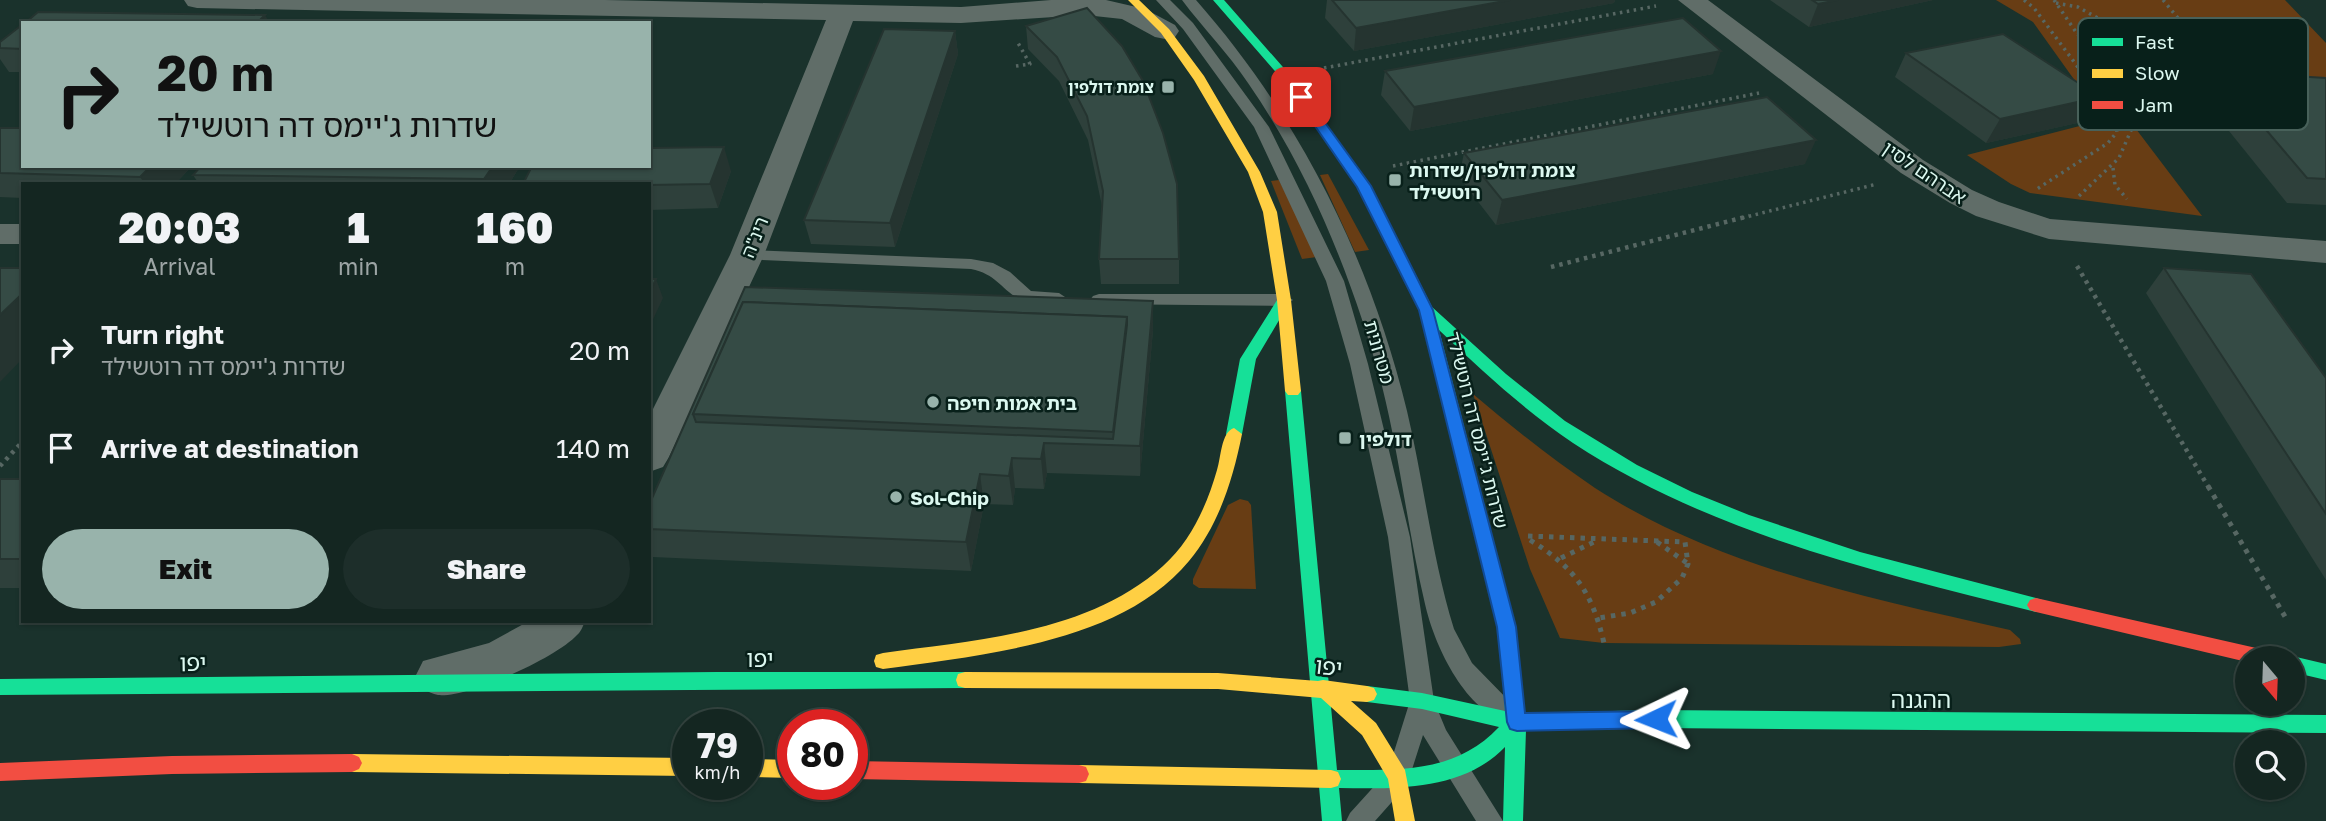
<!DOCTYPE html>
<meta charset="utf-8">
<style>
:root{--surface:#142621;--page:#1d2e2a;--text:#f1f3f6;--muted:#9da5a5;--line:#33433f;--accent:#98b3ab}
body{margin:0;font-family:"Golos Text","Noto Sans Hebrew",sans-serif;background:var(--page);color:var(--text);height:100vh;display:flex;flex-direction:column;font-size:26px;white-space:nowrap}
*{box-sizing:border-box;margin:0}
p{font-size:23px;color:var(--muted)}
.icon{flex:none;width:38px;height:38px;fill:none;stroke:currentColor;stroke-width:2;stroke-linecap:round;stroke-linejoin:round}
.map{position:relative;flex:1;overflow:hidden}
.drawer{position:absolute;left:21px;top:182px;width:630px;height:441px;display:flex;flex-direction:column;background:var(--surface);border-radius:0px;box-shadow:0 2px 5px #0004,0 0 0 2px var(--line)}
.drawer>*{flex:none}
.top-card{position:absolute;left:21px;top:21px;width:630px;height:147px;border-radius:0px;box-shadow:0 2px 5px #0004,0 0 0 2px var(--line);background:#98b3ab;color:#111;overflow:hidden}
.needle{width:46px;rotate:161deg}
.tools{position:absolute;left:2235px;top:646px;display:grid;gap:14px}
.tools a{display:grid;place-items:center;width:70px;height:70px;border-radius:50%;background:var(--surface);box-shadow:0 2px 5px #0004,0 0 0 2px var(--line);font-size:35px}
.speed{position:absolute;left:672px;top:709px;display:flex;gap:14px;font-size:35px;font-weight:700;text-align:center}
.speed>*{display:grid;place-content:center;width:91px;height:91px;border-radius:50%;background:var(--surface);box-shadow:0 2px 5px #0004,0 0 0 2px var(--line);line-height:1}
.speed small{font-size:18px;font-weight:400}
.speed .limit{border:10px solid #d22;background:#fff;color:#111}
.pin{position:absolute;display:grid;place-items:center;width:60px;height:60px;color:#fff;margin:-30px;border-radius:14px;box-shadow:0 4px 10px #0006}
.me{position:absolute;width:77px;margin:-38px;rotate:268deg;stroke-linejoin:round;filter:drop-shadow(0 0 5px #0008)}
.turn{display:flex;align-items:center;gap:24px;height:147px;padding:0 21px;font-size:32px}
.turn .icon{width:91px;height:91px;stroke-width:2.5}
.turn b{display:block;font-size:49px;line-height:60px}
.eta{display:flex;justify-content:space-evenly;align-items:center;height:119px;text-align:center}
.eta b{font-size:42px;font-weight:800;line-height:49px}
.action{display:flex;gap:14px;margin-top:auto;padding:14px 21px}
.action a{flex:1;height:80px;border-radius:42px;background:var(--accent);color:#111;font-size:28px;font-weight:800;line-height:80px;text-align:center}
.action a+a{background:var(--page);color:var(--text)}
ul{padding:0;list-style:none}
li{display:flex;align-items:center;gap:21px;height:98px;padding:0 21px}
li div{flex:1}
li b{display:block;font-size:26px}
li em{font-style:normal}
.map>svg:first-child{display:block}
.green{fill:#683d14}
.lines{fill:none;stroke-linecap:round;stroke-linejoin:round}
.path-far2{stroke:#576763;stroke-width:3.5;stroke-dasharray:2.5 4.5;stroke-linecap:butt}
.path-far1{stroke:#576763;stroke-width:4.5;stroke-dasharray:3.5 5;stroke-linecap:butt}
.path{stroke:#576763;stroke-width:5;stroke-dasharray:4.5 6;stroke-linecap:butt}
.lane{fill:#606d68;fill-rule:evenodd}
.street{fill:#606d68;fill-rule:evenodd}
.fast{fill:#16e098;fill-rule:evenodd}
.slow{fill:#ffcf43;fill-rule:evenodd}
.jam{fill:#f24e42;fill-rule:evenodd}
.wall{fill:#2e403b}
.shaded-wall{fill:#253430}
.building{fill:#354b45;stroke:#253430;stroke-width:2;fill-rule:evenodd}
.route{fill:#1a73e8;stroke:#114b97;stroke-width:2}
.poi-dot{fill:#98b3ab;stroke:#08201a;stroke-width:2.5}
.labels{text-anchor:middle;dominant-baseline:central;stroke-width:5;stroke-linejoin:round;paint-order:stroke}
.far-poi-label{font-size:16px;font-weight:bold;fill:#dcf8f0;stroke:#08201a;text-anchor:end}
.poi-label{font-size:19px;font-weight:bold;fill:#dcf8f0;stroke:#08201a;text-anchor:start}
.street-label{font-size:19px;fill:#dcf8f0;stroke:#08201a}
.near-street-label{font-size:23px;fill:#dcf8f0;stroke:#08201a}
.key{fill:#08201a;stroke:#48615a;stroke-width:2}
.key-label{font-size:19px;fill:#dcf8f0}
</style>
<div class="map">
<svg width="2326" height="821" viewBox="0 0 2326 821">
<rect width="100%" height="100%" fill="#1a322c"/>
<g class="green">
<path d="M1996 0H2285L2326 43V79L2086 63 2202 216 2030 193 2011 184 1967 155 2103 120 2033 22Z"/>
<path d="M1328 174 1369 250 1355 252 1320 175Z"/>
<path d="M1279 180 1317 257 1302 259 1271 181Z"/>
<path d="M1473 394C1512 427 1552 459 1595 488 1719 568 1869 598 2010 630L2020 639 2021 644 1999 647 1604 643 1560 638 1530 569Z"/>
<path d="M1240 499 1248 501 1251 505 1256 589 1199 588 1193 584V579L1228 505Z"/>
</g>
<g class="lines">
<g class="path-far2">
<path d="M2024 0 2034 8 2115 117 2117 132 2108 143 2037 189"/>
<path d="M2054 0 2078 35"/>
<path d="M2163 0 2182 23 2204 34"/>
<path d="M2056 3 2078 7 2103 21"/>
<path d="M2212 38 2265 55"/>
<path d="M1016 66 1030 64 1018 43"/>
<path d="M1324 68 1656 6"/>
<path d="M1393 166 1759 93"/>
<path d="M2113 168 2115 185 2127 199"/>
<path d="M2079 196 2119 158 2132 128 2082 49 2078 35 2086 25 2124 21 2213 39"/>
<path d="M1742 218 1877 184"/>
</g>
<g class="path-far1">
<path d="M2077 266 2209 488"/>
<path d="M1551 267 1749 216"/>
<path d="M0 466 23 441"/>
</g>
<g class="path">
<path d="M2208 486 2287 620"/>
<path d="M1528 536 1685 542 1688 564 1682 578 1656 602 1630 613 1599 618"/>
<path d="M1530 540C1575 568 1592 592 1604 643"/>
<path d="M1657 542 1687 563"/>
<path d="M1561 558 1598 540"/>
</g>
<g class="lane">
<path d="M1156 0H1170L1193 23 1269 127 1344 281 1368 364 1410 537 1434 701 1446 730 1503 821H1476L1423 735 1407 785 1375 821H1346L1350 813 1388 771 1410 701 1388 537 1350 364 1326 281 1254 127 1183 29Z"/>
<path d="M1182 0H1196C1300 118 1370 259 1407 411 1424 483 1432 558 1454 629L1472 663 1513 705 1517 712 1513 719 1505 722C1463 707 1434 644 1425 604 1408 532 1400 458 1382 386 1353 280 1311 174 1248 83 1228 53 1203 28 1182 0Z"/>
<path d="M747 250 971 259 993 263 1010 272 1031 291 1059 293 1068 299 1059 305C1048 304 1029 305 1019 299 1000 288 996 274 971 269L741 259 739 255 741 251Z"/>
<path d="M1099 294H1284L1293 300 1284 306 1093 304 1090 300 1093 296Z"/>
</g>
<g class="street">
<path d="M184 0H605L961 7 1051 0H1106L1145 9 1175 25 1179 31 1175 37 1165 39 1155 37 1122 19 1085 15 961 23 853 21 764 255 669 457 663 467 649 472V417L730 255 826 20 197 8 188 6Z"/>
<path d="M1678 0H1708L1923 160 1972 190 1999 202 2050 219 2326 241V263L2049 239 1976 216 1950 203 1901 173Z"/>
<rect x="0" y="224" width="23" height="20"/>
<path d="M529 621H585C583 626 581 632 577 635 556 658 468 698 438 695 433 694 427 691 423 689L416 675 423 661 489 643Z"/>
</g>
<g class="fast">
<path d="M1213 0H1224L1289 74 1371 186 1432 307 1506 374 1565 421 1637 465 1692 492 1749 515 1860 552 2036 598 2042 600 2045 605 2042 610 2036 612C1877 572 1712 534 1573 443 1524 410 1481 370 1439 330L1516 627 1525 713 1656 710 2326 715V733L1656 728 1526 730 1523 821H1503L1505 747C1463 791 1395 789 1339 788L1342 821H1322L1285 391 1288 387H1298L1301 391 1337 770C1397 770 1455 774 1499 727L1422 709 1367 702 1360 700 1357 694 1360 688 1367 686 1422 693 1505 711 1498 627 1419 310 1358 186 1281 78Z"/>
<path d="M1284 295 1291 300 1256 359 1242 434 1234 440 1228 438 1226 434 1240 359 1279 297Z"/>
<path d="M2292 656 2326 664V680L2292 672V658H2286Z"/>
<path d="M716 672H965L972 674 974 680 972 686 965 688 0 695V679Z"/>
</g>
<g class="slow">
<path d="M1128 0H1139L1169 29 1204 76 1260 172 1277 212 1291 300 1301 391 1298 395H1288L1285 391 1277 300 1263 212 1248 172 1194 80 1161 33Z"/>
<path d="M1234 428 1242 434C1233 479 1219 525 1189 561 1122 643 981 655 883 669L876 667 874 661 876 655 883 653C977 640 1089 633 1163 566 1191 541 1207 505 1217 470 1221 458 1221 432 1234 428Z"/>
<path d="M965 672 1218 673 1318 681 1323 680 1367 686 1374 688 1377 694 1374 700 1367 702 1351 701 1376 723 1405 770 1415 821H1395L1388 779 1362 735 1321 698 1218 689 965 688 958 686 956 680 958 674Z"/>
<path d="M352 754 688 758V776L352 772 345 769 342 763 345 757Z"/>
<path d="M747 759 793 760V778L747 777Z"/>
<path d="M1079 765 1331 770 1338 772 1341 779 1338 786 1331 788 1079 783 1072 781 1069 774 1072 767Z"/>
</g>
<g class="jam">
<path d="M2036 598 2265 650 2272 652 2274 658H2247V662L2036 612 2030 610 2027 605 2030 600Z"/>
<path d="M352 754 359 757 362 763 359 769 352 772 172 774 0 781V763L172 756Z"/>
<path d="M852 761 1079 765 1086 767 1089 774 1086 781 1079 783 852 779Z"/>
</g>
</g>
<g class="wall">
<path d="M1327 0H1615L1614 3 1354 51 1325 18Z"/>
<path d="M1770 0H1933L1809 27Z"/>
<path d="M1087 8 1179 259V284H1101L1099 259 1102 206 1088 140 1059 81 1028 49 1026 26Z"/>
<path d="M23 24V72H9L0 59V42Z"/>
<path d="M955 31 958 54 895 247 811 244 804 220Z"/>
<path d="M1906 53 2086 121 1986 143 1895 77Z"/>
<path d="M1385 71 1713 74 1410 131 1381 95Z"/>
<path d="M2216 71 2326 78V205L2287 203 2200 95Z"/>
<path d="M0 128 23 166H192L175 184H23V198L0 197Z"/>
<path d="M1464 153 1805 164 1496 225 1459 177Z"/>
<path d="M201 166H520L509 184H199L193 175Z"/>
<path d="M731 171 718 208 649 210V184Z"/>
<path d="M2164 268 2326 378V580L2146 293Z"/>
<path d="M745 287 1153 330 1140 476 1047 473 1044 489 1015 488 1013 505 984 504 971 571 653 557 649 549V505Z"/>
<rect x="0" y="479" width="23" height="109"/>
</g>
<g class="shaded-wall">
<path d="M1510 0H1615L1614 3 1354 51 1356 28Z"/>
<path d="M1838 0H1933L1809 27 1818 4Z"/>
<path d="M265 15 270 23H257Z"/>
<path d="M955 31 958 54 895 247 890 223Z"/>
<path d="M1721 51 1713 74 1410 131 1414 107Z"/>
<path d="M2100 97 2086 121 1986 143 2000 119Z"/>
<path d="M1816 140 1805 164 1496 225 1502 200Z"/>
<path d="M724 147 731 171 718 208 710 184Z"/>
<path d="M151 166H192L175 184H145L140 177Z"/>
<path d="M493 166H520L509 184H486L484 179Z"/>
<path d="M656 279 663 298 649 328V294Z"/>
<path d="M23 293V358L0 382V315Z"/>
<path d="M1153 301V330L1140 476V446Z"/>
<path d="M1127 317 1128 354 1113 445V432Z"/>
<path d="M1044 443 1047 473 1044 489 1041 459Z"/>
<path d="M1012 458 1015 488 1013 505 1009 476Z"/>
<path d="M980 474 984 504 971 571 966 542Z"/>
</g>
<g class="building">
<path d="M1332 0H1510L1356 28Z"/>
<path d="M1812 0H1838L1818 4Z"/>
<path d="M1087 8 1122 46 1143 81 1163 133 1177 184 1179 259H1099L1103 191 1087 116 1057 57 1026 26Z"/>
<path d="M38 12 265 15 257 23H25Z"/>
<path d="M1683 18 1721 51 1414 107 1385 71Z"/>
<path d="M23 24V49L0 48V42Z"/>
<path d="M884 29 955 31 890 223 804 220Z"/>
<path d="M2003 34 2100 97 2000 119 1906 53Z"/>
<path d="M2216 71 2326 78V179L2307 178Z"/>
<path d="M1767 97 1816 140 1502 200 1464 153Z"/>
<path d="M0 128H23V166H151L140 177 0 173Z"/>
<path d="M724 147 710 184 649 185V184H523L532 166H649V148Z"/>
<path d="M201 166H493L484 179 193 175Z"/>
<path d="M0 268H23V293L0 315Z"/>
<path d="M2164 268 2251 274 2326 378V514Z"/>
<path d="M649 279H656L649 294Z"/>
<path d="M745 287 1153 301 1140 446 1044 443 1041 459 1012 458 1009 476 980 474 966 542 649 529V505ZM743 302 1127 317V325L1113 439 696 422 693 414Z"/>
<path d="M743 302 1127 317 1113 432 693 414Z"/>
<path d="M0 479H23V556L20 559H0Z"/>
</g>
<path class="route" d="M1301 93 1305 95 1371 186 1433 310 1516 627 1525 713 1656 711 1663 713 1666 719 1663 725 1656 728 1517 731 1510 729 1507 722 1497 627 1419 310 1357 187 1295 97Z"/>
<g class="poi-dot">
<rect x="1161" y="80" width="14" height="14" rx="3.5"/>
<rect x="1388" y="173" width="14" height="14" rx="3.5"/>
<circle cx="933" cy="402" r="7"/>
<rect x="1338" y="431" width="14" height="14" rx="3.5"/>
<circle cx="896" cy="497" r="7"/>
</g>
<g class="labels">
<g class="far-poi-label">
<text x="1154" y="87">צומת דולפין</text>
</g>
<g class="poi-label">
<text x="1409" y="169">צומת דולפין/שדרות<tspan x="1409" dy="22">רוטשילד</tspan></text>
<text x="947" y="402">בית אמות חיפה</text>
<text x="1359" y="438">דולפין</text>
<text x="910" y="497">Sol-Chip</text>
</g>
<g class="street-label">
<text transform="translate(1925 172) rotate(34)">אברהם לסין</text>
<text transform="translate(754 237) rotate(-68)">רינ"ה</text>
<text transform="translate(1380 352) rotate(74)">מטרונית</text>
<text transform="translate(1478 430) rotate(76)">שדרות ג'יימס דה רוטשילד</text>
</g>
<g class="near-street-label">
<text x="760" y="658">יפו</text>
<text transform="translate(193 662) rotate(-1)">יפו</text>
<text transform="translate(1329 666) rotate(6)">יפו</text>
<text x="1921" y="699">ההגנה</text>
</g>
</g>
<rect x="2078" y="18" width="230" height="112" rx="10" class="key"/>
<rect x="2092" y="38" width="31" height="8" fill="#16e098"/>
<rect x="2092" y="69" width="31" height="9" fill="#ffcf43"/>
<rect x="2092" y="101" width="31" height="8" fill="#f24e42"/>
<g class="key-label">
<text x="2135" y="49">Fast</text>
<text x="2135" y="80">Slow</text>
<text x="2135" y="112">Jam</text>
</g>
</svg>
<div class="tools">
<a><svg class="needle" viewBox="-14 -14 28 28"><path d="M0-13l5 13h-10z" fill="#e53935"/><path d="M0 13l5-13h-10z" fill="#9da5a5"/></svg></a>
<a><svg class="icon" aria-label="search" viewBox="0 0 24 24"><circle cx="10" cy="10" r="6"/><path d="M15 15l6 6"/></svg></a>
</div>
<div class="speed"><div>79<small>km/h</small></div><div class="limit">80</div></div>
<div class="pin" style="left:1301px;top:97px;background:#d93025"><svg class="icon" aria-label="arrive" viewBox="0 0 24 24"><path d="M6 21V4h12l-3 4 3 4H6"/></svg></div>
<svg class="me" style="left:1656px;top:719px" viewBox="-20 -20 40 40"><path d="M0-17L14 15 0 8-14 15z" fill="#1a73e8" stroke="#fff" stroke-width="4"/></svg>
<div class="top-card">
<div class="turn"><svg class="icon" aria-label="right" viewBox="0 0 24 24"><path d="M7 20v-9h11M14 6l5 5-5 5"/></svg><div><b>20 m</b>שדרות ג'יימס דה רוטשילד</div></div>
</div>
<section class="drawer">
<div class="eta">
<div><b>20:03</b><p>Arrival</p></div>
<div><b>1</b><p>min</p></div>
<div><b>160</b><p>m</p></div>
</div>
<ul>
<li><svg class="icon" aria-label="right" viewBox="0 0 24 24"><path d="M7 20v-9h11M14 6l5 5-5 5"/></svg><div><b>Turn right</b><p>שדרות ג'יימס דה רוטשילד</p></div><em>20 m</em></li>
<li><svg class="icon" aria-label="arrive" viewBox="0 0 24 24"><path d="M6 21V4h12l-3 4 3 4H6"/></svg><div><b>Arrive at destination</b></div><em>140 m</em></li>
</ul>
<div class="action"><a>Exit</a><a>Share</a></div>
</section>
</div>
